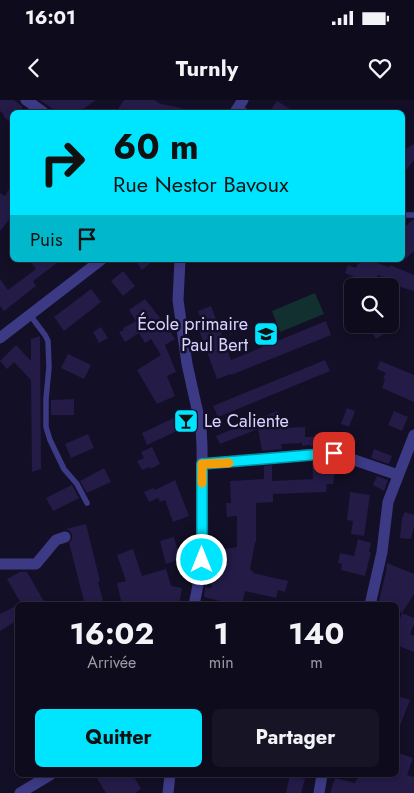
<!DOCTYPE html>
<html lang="fr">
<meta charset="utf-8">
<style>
:root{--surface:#0e0b1c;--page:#171425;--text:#f1f3f6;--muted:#9b9ba3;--line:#2e2b3b;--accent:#00e5ff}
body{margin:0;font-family:Jost,sans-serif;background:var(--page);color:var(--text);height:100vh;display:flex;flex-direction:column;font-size:19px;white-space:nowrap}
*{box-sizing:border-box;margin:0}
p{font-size:16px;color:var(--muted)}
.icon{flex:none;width:28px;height:28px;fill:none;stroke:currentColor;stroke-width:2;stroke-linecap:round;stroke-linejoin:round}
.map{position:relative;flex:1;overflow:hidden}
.details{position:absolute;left:15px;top:502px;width:384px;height:175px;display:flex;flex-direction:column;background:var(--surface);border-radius:8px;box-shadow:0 2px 8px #0003,0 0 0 1px var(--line)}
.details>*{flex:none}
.top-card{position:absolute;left:10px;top:10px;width:395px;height:152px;border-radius:8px;box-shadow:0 2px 8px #0003,0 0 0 1px var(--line);background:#00e5ff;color:#111;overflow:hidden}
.controls{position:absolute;left:344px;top:178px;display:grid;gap:10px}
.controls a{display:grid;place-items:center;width:55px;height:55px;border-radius:8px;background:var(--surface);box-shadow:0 2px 8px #0003,0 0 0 1px var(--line);font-size:25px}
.pin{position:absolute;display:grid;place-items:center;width:42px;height:42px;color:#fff;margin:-21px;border-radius:10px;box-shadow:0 2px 8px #0006}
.me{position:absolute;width:55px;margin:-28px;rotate:0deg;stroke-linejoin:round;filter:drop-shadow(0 0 4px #0008)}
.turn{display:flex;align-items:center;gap:18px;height:105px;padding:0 20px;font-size:22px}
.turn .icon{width:65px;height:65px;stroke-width:2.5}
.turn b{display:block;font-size:35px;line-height:42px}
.then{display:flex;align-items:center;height:48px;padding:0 20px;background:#0003;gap:10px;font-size:19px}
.eta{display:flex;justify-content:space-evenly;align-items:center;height:85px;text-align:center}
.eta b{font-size:30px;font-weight:700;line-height:35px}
.action{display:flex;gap:10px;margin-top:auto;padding:10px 20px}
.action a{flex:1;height:58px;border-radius:8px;background:var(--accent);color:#111;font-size:20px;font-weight:700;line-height:58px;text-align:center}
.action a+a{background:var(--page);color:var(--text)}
.status{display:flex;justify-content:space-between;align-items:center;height:35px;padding:0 25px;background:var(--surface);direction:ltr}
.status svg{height:14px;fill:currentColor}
header{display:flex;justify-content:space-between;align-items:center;height:65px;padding:0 20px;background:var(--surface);font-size:22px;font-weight:700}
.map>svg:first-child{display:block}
.green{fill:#12302f}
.building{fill:#241b47}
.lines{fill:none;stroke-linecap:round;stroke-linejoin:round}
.lane{stroke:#3d3a85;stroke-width:5.5}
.street{stroke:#3d3a85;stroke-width:11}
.route-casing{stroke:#0095a6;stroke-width:12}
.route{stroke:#00e5ff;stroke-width:9}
.slow{stroke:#f59e0b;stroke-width:9}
.labels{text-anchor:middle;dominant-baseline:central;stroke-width:5;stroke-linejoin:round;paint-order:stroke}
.poi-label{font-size:18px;fill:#d9d4ff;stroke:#130f26;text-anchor:end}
</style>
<div class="status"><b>16:01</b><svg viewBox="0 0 49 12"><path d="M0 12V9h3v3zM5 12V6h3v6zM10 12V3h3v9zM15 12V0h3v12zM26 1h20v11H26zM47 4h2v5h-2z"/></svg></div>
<header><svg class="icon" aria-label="back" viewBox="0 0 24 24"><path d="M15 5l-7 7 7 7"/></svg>Turnly<svg class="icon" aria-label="heart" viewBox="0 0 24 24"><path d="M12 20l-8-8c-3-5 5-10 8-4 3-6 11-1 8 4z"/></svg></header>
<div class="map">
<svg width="414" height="693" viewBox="0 0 414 693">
<rect width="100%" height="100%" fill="#130f26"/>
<path class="green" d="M315 193 324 214 280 232 272 211Z"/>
<g class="building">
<path d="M0 0H14L23 7 19 12H12V24L3 16 4 14 0 11Z"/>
<path d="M40 0H96L79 12H57Z"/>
<path d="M124 0H154L161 4 181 8V12H116Z"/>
<path d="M277 1 295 12H269Z"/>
<path d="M414 44V60L402 76V51Z"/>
<path d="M12 83V116L0 131V93L5 96Z"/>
<path d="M412 120H414V151L402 162V124L406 126Z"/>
<path d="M29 160H61L33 181 36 186 4 211 0 206V179L8 190 36 169Z"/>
<path d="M135 160H154L142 170Z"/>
<path d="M361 160H368L389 167 390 165 414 175V191L390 184V180L378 175 373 185 345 173 348 165 356 168 358 163 360 164Z"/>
<path d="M123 171 135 186 123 196 111 181Z"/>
<path d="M91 189 101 202 64 231 54 217Z"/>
<path d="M145 199 168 228 175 239 165 245 176 272 167 276 175 296 157 304 137 270 161 255 151 239 145 243 139 233 125 242 119 232 124 230 123 228 136 221 129 210Z"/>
<path d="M211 206 231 260 326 221 331 235 231 275V274L217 279 198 227 203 225 198 211Z"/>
<path d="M367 224H382L387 232 376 239Z"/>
<path d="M101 227 108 238 99 243 93 232Z"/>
<path d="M40 236 41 369 32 372 31 280 14 262 7 269 0 261 16 245 31 261V239Z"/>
<path d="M68 254 91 265 84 279 61 268Z"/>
<path d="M325 260 330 271 218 317 213 306Z"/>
<path d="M380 261 414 275V302L382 288 385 279 383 278 386 273 377 269Z"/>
<path d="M74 299V315H51V300Z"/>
<path d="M347 308 355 311 349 327 341 324Z"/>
<path d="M186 310 192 324 147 345 142 333 178 316V314Z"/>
<path d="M277 311 280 328 305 327V337L324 336V345H320V346L311 347 310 345 302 346V343L281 344 282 349 262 351 258 329 220 344 216 336Z"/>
<path d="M394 311 408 317 402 331 388 325Z"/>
<path d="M88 334 94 348 71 358 65 344Z"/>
<path d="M152 347 160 364 151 369 150 367 142 370 137 361 144 358 141 352Z"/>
<path d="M374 349 392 356 389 364 371 358Z"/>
<path d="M321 361 322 369 331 370V372L335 373 333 384H327L326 392 273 394V402L256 403V442H255L250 470 254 472 253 473 288 481 285 492 278 490 276 498 245 491 242 505H235L204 497 205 487 211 488 218 459 225 458V449L237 447V416L227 417 226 403H231L230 381 264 379V366L272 365V381L313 379 312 362Z"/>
<path d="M104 368 111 382 87 393 80 381Z"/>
<path d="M377 376 388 380 384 391 373 385Z"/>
<path d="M175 380 189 416 173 422 165 400 160 402 158 398 149 402 144 392 153 388 155 390Z"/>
<path d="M72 385 79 398 53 411 46 398Z"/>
<path d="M350 392 370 395 364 436 351 434 353 421 347 420Z"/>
<path d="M405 412 414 415V426L411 439 400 438 402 418Z"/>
<path d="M86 424 100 481 98 482 104 505H85L69 443 72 439V435L70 431 66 429Z"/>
<path d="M174 437 180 459 166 464 160 441Z"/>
<path d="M358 439 371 443 369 452H371L365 476 341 470 342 464 338 463 340 453 354 456Z"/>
<path d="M133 449 142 476 166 469 171 486 182 488 179 505H122L117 483 126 481 117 455Z"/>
<path d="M387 463 414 474V494L402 513 396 509V505H378L386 472Z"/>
<path d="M20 472H27L46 505H22L7 479Z"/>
<path d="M18 505V520L0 531V514Z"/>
<path d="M402 513 414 518V524L410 534 414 536V552L396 545V529Z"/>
<path d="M398 596 410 600 397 633H396V601Z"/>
<path d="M396 652 413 658 407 675 414 677V693H330L335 678 355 683 359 675H396Z"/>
<path d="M95 675H133L141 689 135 693H106Z"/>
<path d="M290 675 305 679 301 693H286Z"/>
</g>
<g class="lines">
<g class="lane">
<path d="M238 7 247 12"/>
<path d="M402 115H414"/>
<path d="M30 215 45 235 48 241 49 267 46 299V327L50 340 64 369 77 384 87 403"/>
</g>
<g class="street">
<path d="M26 0 43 12"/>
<path d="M235 12 243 0"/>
<path d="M180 160 178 200 187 264 201 327 202 346 203 460 194 505"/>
<path d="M0 238 101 160"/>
<path d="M202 364 317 354 334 353 398 375"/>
<path d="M0 464H36L56 440 65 437"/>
<path d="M370 505 382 452 388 402 414 335"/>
<path d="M20 693 50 675"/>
<path d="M168 693 170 675"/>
<path d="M319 693 322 675"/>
</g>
</g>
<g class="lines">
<defs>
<path id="route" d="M202 460V364L334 353"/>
</defs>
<use href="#route" class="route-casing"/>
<use href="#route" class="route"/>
<path class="slow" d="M202 383V364L229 363"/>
</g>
<defs>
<symbol id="school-square" viewBox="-11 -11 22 22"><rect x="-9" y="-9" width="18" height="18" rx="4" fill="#00e5ff" stroke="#130f26"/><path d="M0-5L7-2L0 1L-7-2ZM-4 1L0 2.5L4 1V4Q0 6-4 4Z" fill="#111"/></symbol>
<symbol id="bar-square" viewBox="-11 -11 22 22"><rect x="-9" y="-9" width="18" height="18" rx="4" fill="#00e5ff" stroke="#130f26"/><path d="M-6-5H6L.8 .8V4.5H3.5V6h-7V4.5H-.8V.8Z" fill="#111"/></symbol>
</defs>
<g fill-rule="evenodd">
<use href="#school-square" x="252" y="220" width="28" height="28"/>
<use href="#bar-square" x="172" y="307" width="28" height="28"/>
</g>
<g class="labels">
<g class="poi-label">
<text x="248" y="224">École primaire<tspan x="248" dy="21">Paul Bert</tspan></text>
<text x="204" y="321" text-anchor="start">Le Caliente</text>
</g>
</g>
</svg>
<div class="controls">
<a><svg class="icon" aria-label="search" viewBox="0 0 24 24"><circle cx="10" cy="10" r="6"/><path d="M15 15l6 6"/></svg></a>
</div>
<div class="pin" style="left:334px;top:353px;background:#d93025"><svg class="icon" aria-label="arrive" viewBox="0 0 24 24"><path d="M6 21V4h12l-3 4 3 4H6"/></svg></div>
<svg class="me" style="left:202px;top:460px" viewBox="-20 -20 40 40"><circle r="17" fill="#00e5ff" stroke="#fff" stroke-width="3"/><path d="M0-11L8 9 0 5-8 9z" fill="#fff"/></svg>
<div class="top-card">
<div class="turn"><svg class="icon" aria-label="right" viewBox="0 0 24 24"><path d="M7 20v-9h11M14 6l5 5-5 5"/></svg><div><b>60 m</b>Rue Nestor Bavoux</div></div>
<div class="then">Puis<svg class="icon" aria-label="arrive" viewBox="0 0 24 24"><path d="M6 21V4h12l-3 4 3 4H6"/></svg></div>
</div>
<section class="details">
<div class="eta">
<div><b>16:02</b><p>Arrivée</p></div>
<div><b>1</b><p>min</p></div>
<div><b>140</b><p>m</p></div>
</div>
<div class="action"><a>Quitter</a><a>Partager</a></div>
</section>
</div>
